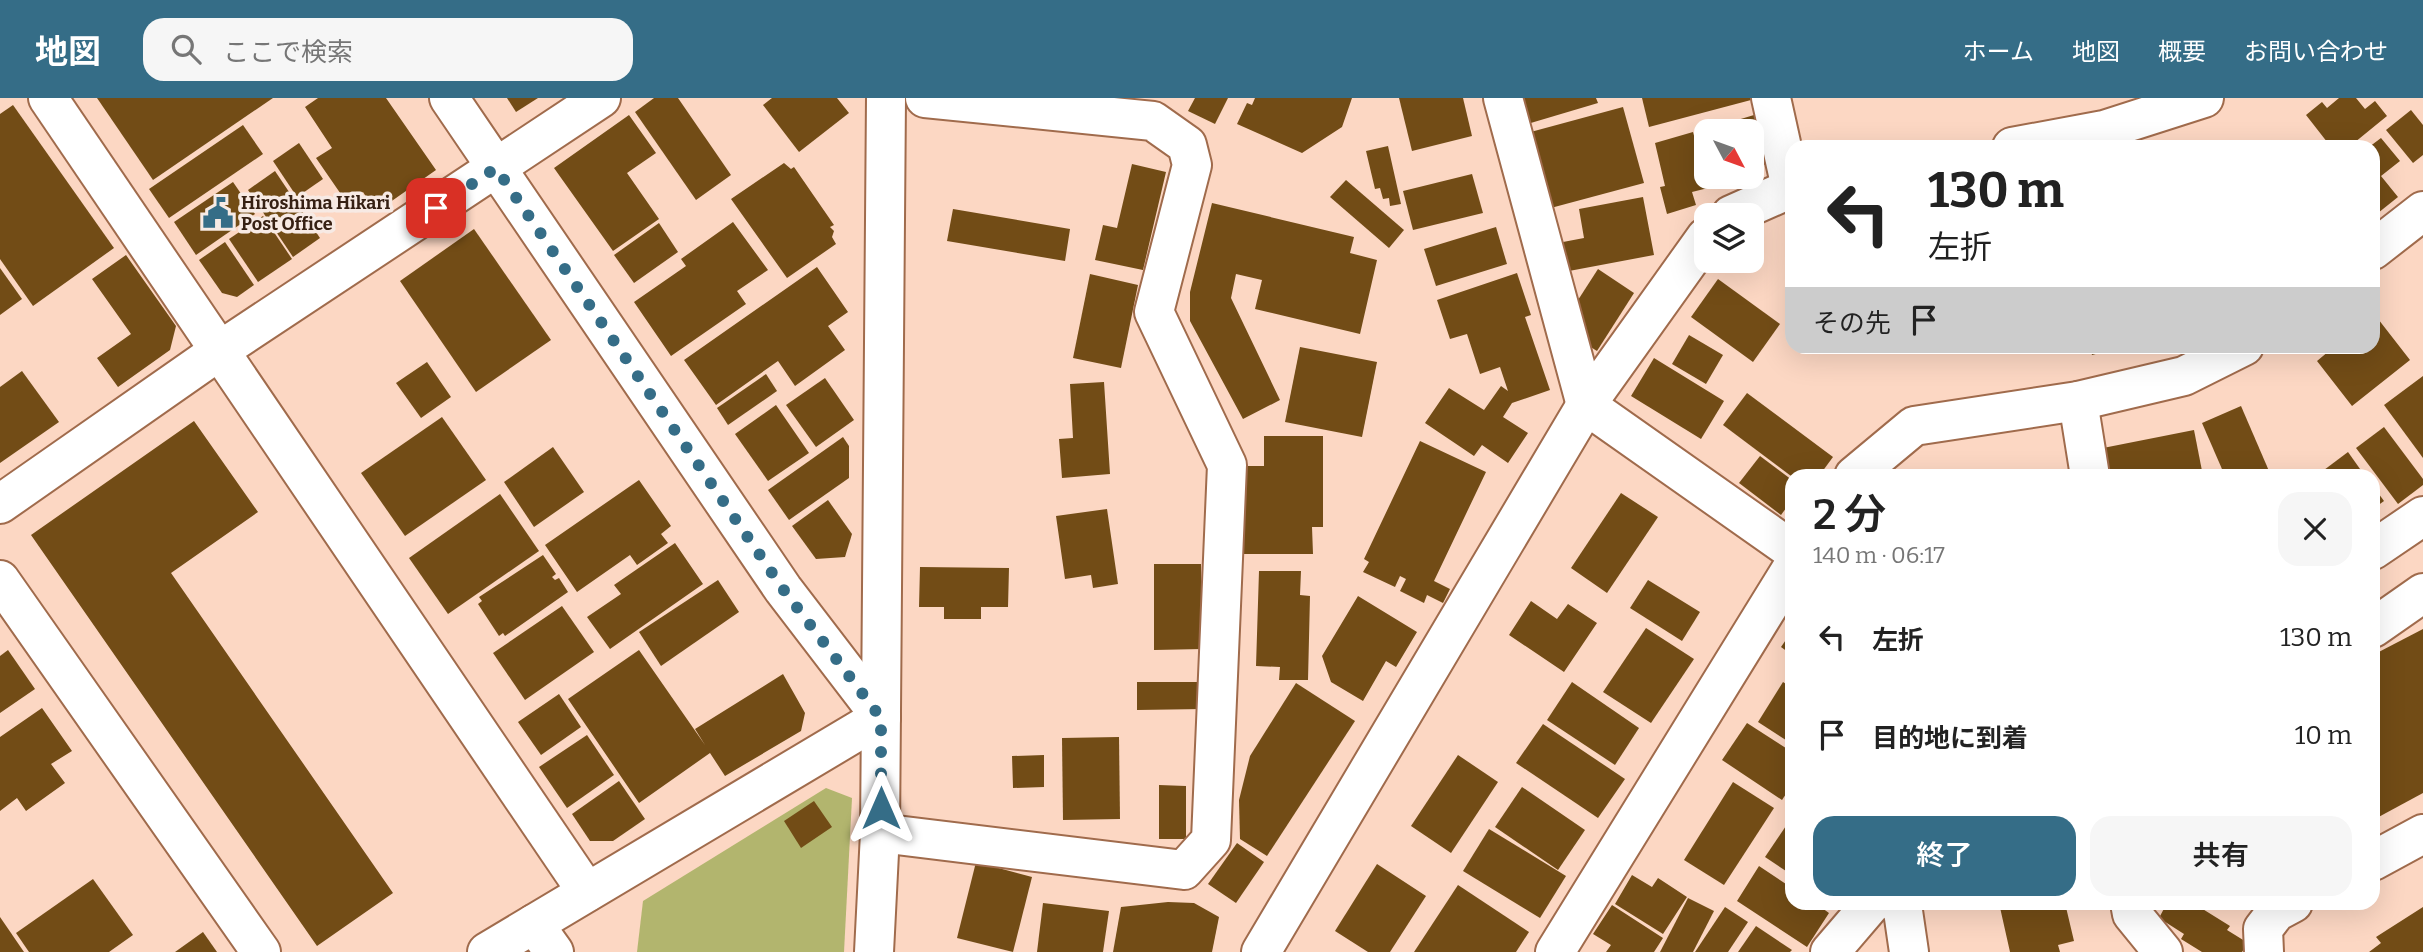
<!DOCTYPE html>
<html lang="ja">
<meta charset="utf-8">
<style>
:root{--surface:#fff;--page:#f6f6f6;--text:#222;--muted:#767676;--accent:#356d87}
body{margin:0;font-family:Bitter,"Noto Sans JP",serif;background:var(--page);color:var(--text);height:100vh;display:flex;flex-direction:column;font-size:26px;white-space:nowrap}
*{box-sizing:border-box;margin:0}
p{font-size:23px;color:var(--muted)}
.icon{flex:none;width:38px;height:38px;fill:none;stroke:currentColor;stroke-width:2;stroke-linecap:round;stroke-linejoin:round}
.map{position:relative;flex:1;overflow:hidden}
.sheet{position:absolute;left:1785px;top:371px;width:595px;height:441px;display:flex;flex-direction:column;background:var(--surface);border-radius:21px;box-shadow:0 7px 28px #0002}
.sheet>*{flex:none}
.top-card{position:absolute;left:1785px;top:42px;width:595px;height:214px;border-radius:21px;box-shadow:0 7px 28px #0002;background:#fff;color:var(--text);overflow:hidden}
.needle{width:46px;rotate:131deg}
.tools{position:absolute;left:1694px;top:21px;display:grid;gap:14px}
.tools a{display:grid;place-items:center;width:70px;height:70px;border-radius:14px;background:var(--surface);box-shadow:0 7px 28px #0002;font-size:35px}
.pin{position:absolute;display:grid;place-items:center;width:60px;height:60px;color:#fff;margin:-30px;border-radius:14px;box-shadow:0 4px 10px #0006}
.me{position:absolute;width:77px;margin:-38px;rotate:0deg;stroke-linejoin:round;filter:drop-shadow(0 0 5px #0008)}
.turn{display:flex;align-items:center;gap:24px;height:147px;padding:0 28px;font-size:32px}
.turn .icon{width:91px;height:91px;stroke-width:2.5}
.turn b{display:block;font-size:49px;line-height:60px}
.then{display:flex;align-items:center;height:66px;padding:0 28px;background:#0003;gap:14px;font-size:26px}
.round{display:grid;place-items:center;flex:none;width:74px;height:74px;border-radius:21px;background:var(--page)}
.summary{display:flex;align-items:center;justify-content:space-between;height:119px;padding:0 28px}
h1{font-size:42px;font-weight:600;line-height:52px}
.action{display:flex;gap:14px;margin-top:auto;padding:14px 28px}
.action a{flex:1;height:80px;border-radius:21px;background:var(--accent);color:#fff;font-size:28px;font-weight:600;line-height:80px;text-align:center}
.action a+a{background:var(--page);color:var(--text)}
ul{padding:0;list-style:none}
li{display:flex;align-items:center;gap:21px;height:98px;padding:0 28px}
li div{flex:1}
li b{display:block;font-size:26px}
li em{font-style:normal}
header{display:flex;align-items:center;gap:42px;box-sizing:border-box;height:98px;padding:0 35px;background:var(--accent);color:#fff}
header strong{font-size:33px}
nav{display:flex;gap:38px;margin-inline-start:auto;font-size:24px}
.search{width:490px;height:63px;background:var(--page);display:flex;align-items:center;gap:18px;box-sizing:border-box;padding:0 24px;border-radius:21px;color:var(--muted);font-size:26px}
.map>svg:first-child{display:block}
.green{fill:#b2b56e}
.building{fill:#724c16}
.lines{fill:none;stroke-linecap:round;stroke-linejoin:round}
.minor-casing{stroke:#a06b4c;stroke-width:42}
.minor{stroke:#fff;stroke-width:38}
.route{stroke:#356d87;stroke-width:12;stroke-dasharray:0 21.6}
.labels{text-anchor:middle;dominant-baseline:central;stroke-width:7;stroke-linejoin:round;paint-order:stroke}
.poi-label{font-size:18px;font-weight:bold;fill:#362013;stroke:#f7eae4;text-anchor:start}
</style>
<header>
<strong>地図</strong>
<div class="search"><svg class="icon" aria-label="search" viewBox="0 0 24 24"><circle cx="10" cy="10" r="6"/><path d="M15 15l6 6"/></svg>ここで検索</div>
<nav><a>ホーム</a><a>地図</a><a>概要</a><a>お問い合わせ</a></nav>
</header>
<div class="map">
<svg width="2423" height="854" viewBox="0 0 2423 854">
<rect width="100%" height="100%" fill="#fcd7c3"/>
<path class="green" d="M826 690 852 700 844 854H637L643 803Z"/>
<g class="building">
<path d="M97 0H273L153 82Z"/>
<path d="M318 0H386L436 72 376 114 363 94 347 105 316 60 332 50 305 9Z"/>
<path d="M507 0H538L516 14Z"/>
<path d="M654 0H678L731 77 696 102 635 14Z"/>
<path d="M772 0H837L849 15 799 54 763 7Z"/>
<path d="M1195 0H1228L1215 26 1188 13Z"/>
<path d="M1255 0H1352L1342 29 1302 55 1237 26 1247 5 1252 7Z"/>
<path d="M1399 0H1463L1472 38 1412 53Z"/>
<path d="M1516 0H1596L1598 5 1524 27Z"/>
<path d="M1642 0H1751V2L1649 29Z"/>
<path d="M2339 0H2356L2365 11 2375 3 2387 18 2349 49H2331L2306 17 2322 4 2327 10Z"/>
<path d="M13 7 114 150 33 208 0 161V16Z"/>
<path d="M1623 9 1644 85 1547 111 1527 35Z"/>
<path d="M2411 12 2423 27V57L2413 65 2386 32Z"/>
<path d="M629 17 656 55 627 75 659 121 613 153 554 70Z"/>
<path d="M1754 17 1769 65 1752 71V33H1706V47L1701 33Z"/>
<path d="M243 27 263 56 169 120 149 91Z"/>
<path d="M1693 34 1708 90 1692 94 1696 107 1667 116 1660 89 1665 88 1655 45Z"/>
<path d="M2381 40 2400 63 2381 78 2398 99 2373 119V49H2369Z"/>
<path d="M299 45 323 81 297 99 273 63Z"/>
<path d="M1388 48 1401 106 1390 108 1389 100 1383 101 1380 90 1375 91 1366 53Z"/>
<path d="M784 65 791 71 794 69 834 127 830 129 834 133 832 139 836 146 787 180 731 101Z"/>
<path d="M1132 66 1166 74 1143 172 1095 162 1103 127 1117 130Z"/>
<path d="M275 73 320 140 293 159 248 92Z"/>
<path d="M1472 76 1483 115 1413 132 1403 93Z"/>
<path d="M1346 82 1404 132 1389 150 1330 99Z"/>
<path d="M233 84 255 116 196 157 174 124Z"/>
<path d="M1643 99 1654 157 1569 173 1563 144 1584 140 1579 111Z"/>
<path d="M1212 105 1354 139 1350 155 1377 162 1360 236 1255 211 1262 182 1236 176 1231 200 1280 302 1243 321 1190 223V194Z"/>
<path d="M953 111 1070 131 1065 163 947 143Z"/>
<path d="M263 118 292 161 258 184 229 141Z"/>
<path d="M733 124 768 172 737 193 746 206 671 258 634 204 686 168 681 161Z"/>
<path d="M659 125 678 154 634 185 614 157Z"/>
<path d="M1496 129 1507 166 1436 188 1424 151Z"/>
<path d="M474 131 551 242 476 294 400 183Z"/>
<path d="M225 144 254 187 237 199 222 195 199 162Z"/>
<path d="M126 157 176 228 170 252 118 289 97 260 131 236 92 181Z"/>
<path d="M817 169 848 214 828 228 845 252 795 288 778 263 716 307 684 262Z"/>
<path d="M0 170 22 201 0 217Z"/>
<path d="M1598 171 1634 195 1597 253 1573 238 1569 216Z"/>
<path d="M1517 175 1531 217 1525 219 1550 292 1512 305 1503 319 1528 335 1508 365 1482 347 1474 358 1425 325 1449 290 1484 312 1501 288 1508 293 1500 269 1480 276 1467 236 1450 241 1437 202Z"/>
<path d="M1090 176 1138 187 1121 270 1073 260Z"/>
<path d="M1718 181 1780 226 1753 264 1691 219Z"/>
<path d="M2375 217 2410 262 2352 308 2317 263 2335 248H2373Z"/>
<path d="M1689 237 1723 257 1706 286 1672 266Z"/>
<path d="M2090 248H2121V249L2092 257Z"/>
<path d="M1300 249 1377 264 1362 339 1285 324Z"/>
<path d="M1654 260 1724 303 1701 341 1631 298Z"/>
<path d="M427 264 451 299 421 320 396 285Z"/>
<path d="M22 273 59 324 0 365V289Z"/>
<path d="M766 276 777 293 728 327 717 310Z"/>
<path d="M2423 278V360L2384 307Z"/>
<path d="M825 280 854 322 816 349 786 307Z"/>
<path d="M1104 284 1110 376 1062 380 1059 341 1073 340 1070 286Z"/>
<path d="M1747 295 1833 359 1819 378H1791L1723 327Z"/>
<path d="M776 307 809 355 768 383 735 336Z"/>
<path d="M2241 308 2269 373 2257 378H2225L2202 325Z"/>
<path d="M442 319 486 382 405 438 361 375Z"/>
<path d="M194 323 258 414 171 475 393 795 317 848 31 437Z"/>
<path d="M2384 329 2423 381V387L2398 406 2356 350Z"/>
<path d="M2194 332 2203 378H2108L2103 350Z"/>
<path d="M1264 338H1323V429H1312L1313 456H1242V368H1264Z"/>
<path d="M843 339 849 348V380L789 422 768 392Z"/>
<path d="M1420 343 1486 374 1434 483 1450 491 1443 505 1427 497 1424 505 1400 493 1406 481 1400 478 1395 489 1363 474 1369 464 1364 461Z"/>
<path d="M553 349 584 394 534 429 504 384Z"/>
<path d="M2348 354 2365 378H2316Z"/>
<path d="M1760 358 1792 382V402L1781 417 1739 385Z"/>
<path d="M639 382 671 428 661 436 668 445 637 467 630 457 577 494 545 447Z"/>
<path d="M2373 388 2384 403 2373 411Z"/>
<path d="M1621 395 1658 419 1607 495 1571 470Z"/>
<path d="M500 396 539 453 448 516 409 460Z"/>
<path d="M828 402 852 436 845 459 816 461 792 428Z"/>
<path d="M1107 411 1118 486 1093 490 1091 477 1065 481 1056 418Z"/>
<path d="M675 445 703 486 610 551 587 519 621 496 614 487Z"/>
<path d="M543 457 556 476 552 479 555 482 559 480 568 494 505 538 503 535 499 538 478 506 482 503 479 499Z"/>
<path d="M1154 466H1201L1202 551 1154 552Z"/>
<path d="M920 469 1009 470 1008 509H981V521H944V509H919Z"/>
<path d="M1259 473H1301L1300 497 1310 498 1308 582H1279L1280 569 1256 568Z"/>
<path d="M718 482 739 514 661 568 639 534Z"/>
<path d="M1648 482 1700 514 1682 543 1630 510Z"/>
<path d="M1358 498 1417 534 1396 569 1386 563 1363 603 1331 584 1322 558Z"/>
<path d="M1531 503 1557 521 1568 506 1597 525 1564 574 1509 537Z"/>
<path d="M562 508 594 554 525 602 493 555Z"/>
<path d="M1646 530 1694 561 1651 625 1603 594Z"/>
<path d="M2423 531V695L2373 722V557Z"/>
<path d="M1792 533V557L1781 549Z"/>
<path d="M8 552 35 591 0 615V558Z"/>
<path d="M639 552 705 647 695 631 783 576 805 615 801 633 725 678 710 655 639 705 568 601Z"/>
<path d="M1137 584H1202L1203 611 1137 612Z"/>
<path d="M1572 584 1639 630 1615 667 1547 622Z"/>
<path d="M1783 584 1792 590V646L1758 624Z"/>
<path d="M1296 585 1355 623 1267 758 1240 741 1239 702 1250 658Z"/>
<path d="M559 596 581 629 541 657 518 624Z"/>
<path d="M42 610 72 653 51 666 65 685 26 713 17 700 0 713V639Z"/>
<path d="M1747 625 1792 654V687L1782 702 1722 662Z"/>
<path d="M1543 626 1625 681 1598 720 1516 665Z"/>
<path d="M587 637 614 677 567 710 539 669Z"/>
<path d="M1119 639 1120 721 1063 722 1062 640Z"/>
<path d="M1044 657V689L1013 690 1012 658Z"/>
<path d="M1458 657 1498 684 1451 755 1411 728Z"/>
<path d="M619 683 645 721 613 743H590L572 716Z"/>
<path d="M1733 684 1774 710 1724 787 1684 762Z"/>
<path d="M1159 687 1186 688V741H1159Z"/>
<path d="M1522 689 1585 732 1558 772 1495 729Z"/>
<path d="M814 703 832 729 801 750 784 723Z"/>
<path d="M1792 719V777L1765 759Z"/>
<path d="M1489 731 1566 778 1540 820 1463 773Z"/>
<path d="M1237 745 1264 764 1236 805 1208 786Z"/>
<path d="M976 764 1032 779 1013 854 957 840Z"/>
<path d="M1377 766 1426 798 1390 854H1368L1335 833Z"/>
<path d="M1759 768 1792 790V805H1815L1829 815 1807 849 1737 803Z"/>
<path d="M1632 777 1652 789 1658 780 1687 799 1663 836 1615 806Z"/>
<path d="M93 781 133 837 109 854H29L16 835Z"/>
<path d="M1458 787 1529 834 1516 854H1414Z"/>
<path d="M1688 800 1714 813 1693 854H1660Z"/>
<path d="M1168 804 1194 805 1219 819 1212 854H1113L1121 809Z"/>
<path d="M1043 805 1109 813 1103 854H1037Z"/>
<path d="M1999 805H2065L2074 843 2058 847 2060 854H2010Z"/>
<path d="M2167 805H2193L2230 828 2227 832 2248 845 2242 854H2202L2181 841 2184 836 2159 820Z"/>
<path d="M1612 807 1663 840 1654 854H1606L1611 847 1593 836Z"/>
<path d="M1725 809 1748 824 1728 854H1695Z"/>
<path d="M2423 809V854H2369L2381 845 2376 839Z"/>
<path d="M0 819 24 854H0Z"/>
<path d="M1756 828 1792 852 1790 854H1738Z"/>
<path d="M203 834 217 854H175Z"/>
</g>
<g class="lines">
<defs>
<g id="minor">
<path d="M48 0 587 794"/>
<path d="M449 0 783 491 881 619"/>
<path d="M1503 0 1586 307 1792 452"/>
<path d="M1771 0 1791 90"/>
<path d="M2012 49 2104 32 2204 0"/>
<path d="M1731 117 1792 90"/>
<path d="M2373 152 2423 113"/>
<path d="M2078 303 2090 378"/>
<path d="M1854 378 1914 328 2078 303 2184 278 2244 248"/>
<path d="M0 406 219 253 601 0"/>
<path d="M2373 452 2423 418"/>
<path d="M0 482 261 854"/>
<path d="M2373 530 2423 495"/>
<path d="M880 735 1184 772 1211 742 1227 367 1154 214 1192 67 1187 47 1153 23 925 0"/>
<path d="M2373 763 2423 736"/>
<path d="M1897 805 1903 813 1909 854"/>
<path d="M2130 805 2132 816 2163 854"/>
<path d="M534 826 554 854"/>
<path d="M487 854 881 619"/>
<path d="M874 854 880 735 886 0"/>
<path d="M1261 854 1586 307 1706 139"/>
<path d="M1555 854 1792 470"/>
<path d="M1830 854 1872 805"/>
<path d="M2264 854 2263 831 2276 814 2293 805"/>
</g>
</defs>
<use href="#minor" class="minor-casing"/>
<use href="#minor" class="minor"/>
</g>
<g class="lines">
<path class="route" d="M436 110 496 70 783 491 881 620V710"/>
</g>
<defs>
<symbol id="civic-bare" viewBox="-9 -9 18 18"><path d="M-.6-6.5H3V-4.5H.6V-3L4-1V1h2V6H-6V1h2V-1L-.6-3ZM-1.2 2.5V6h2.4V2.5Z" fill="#356d87" stroke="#f7eae4" stroke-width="2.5" paint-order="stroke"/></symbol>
</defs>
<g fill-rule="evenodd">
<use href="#civic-bare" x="196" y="93" width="44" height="44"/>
</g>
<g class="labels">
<g class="poi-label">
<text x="241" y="105">Hiroshima Hikari<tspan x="241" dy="21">Post Office</tspan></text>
</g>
</g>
</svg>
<div class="tools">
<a><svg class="needle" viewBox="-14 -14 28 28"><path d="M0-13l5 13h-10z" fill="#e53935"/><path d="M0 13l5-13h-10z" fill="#767676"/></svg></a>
<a><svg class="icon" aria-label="layers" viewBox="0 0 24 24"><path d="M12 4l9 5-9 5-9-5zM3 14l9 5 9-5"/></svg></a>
</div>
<div class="pin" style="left:436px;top:110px;background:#d93025"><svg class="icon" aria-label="arrive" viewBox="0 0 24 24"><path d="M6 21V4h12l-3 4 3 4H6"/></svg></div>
<svg class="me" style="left:881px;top:710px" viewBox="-20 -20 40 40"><path d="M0-17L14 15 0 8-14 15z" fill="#356d87" stroke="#fff" stroke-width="4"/></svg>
<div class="top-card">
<div class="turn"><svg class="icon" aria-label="left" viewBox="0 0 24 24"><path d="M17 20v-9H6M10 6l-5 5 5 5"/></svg><div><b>130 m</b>左折</div></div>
<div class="then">その先<svg class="icon" aria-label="arrive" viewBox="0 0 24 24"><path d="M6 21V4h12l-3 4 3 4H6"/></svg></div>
</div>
<section class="sheet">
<div class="summary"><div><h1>2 分</h1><p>140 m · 06:17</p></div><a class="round"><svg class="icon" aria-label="close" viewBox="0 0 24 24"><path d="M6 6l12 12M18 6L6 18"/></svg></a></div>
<ul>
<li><svg class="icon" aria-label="left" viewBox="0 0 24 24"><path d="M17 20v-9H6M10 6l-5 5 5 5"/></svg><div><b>左折</b></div><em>130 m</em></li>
<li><svg class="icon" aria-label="arrive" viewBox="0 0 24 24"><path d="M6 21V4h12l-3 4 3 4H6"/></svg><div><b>目的地に到着</b></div><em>10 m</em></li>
</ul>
<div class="action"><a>終了</a><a>共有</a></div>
</section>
</div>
